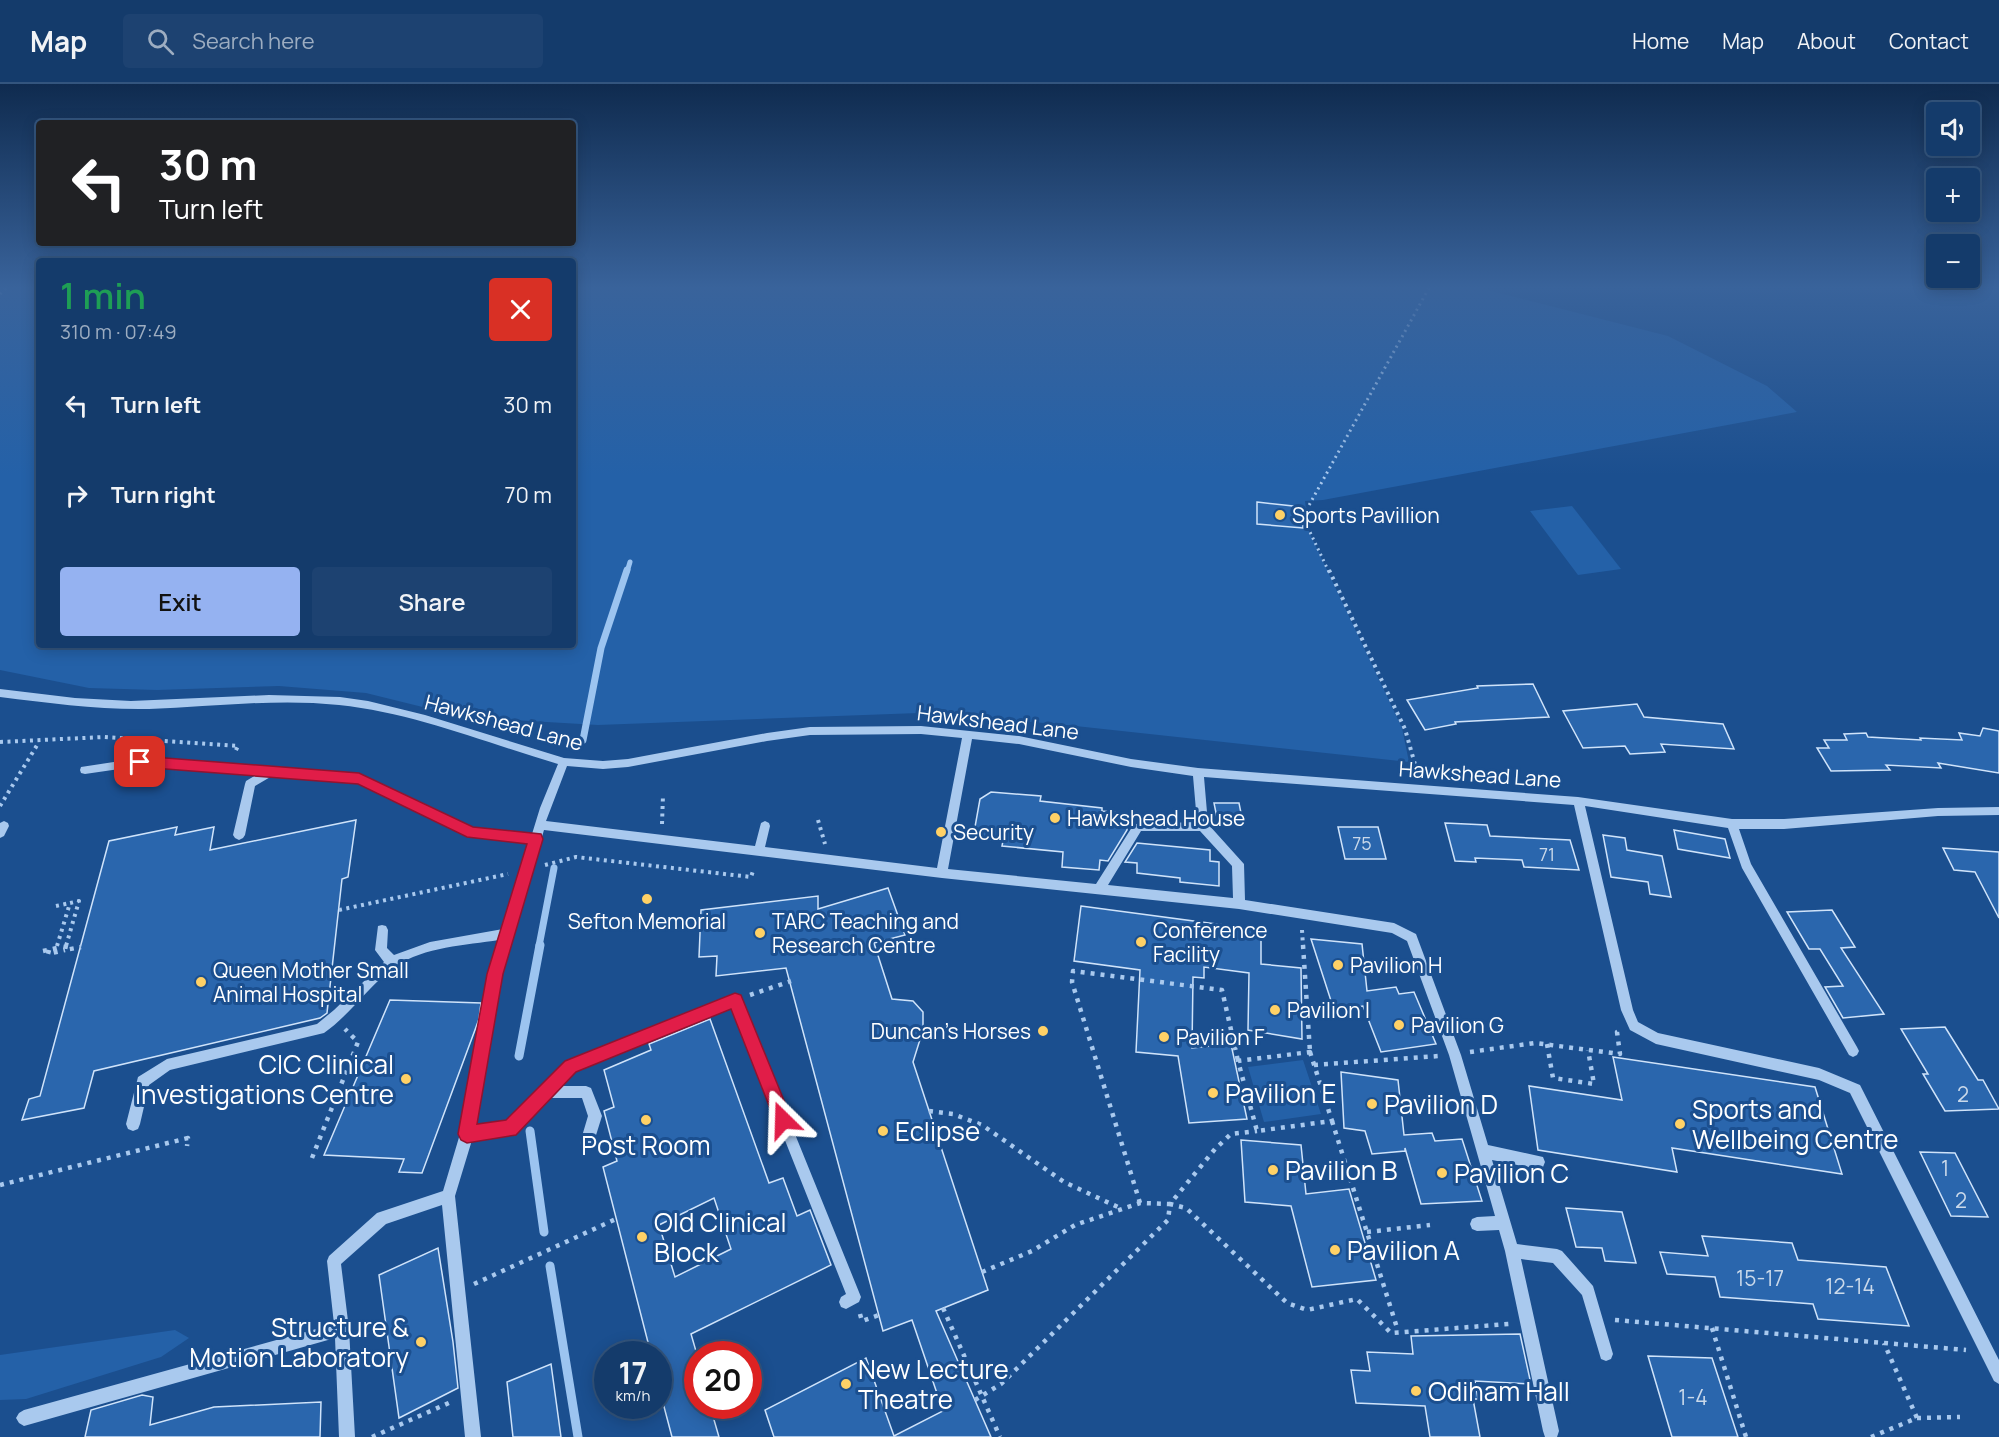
<!DOCTYPE html>
<meta charset="utf-8">
<style>
:root{--surface:#143b6b;--page:#1d4271;--text:#f1f3f6;--muted:#9dadc1;--line:#33557e;--accent:#95b2f1}
body{margin:0;font-family:Manrope,sans-serif;background:var(--page);color:var(--text);height:100vh;display:flex;flex-direction:column;font-size:22px;white-space:nowrap}
*{box-sizing:border-box;margin:0}
p{font-size:20px;color:var(--muted)}
.icon{flex:none;width:33px;height:33px;fill:none;stroke:currentColor;stroke-width:2;stroke-linecap:round;stroke-linejoin:round}
.map{position:relative;flex:1;overflow:hidden}
.drawer{position:absolute;left:36px;top:174px;width:540px;height:390px;display:flex;flex-direction:column;background:var(--surface);border-radius:6px;box-shadow:0 3px 15px #0003,0 0 0 2px var(--line)}
.drawer>*{flex:none}
.banner{position:absolute;left:36px;top:36px;width:540px;height:126px;border-radius:6px;box-shadow:0 3px 15px #0003,0 0 0 2px var(--line);background:#202124;color:#fff;overflow:hidden}
.fabs{position:absolute;left:1926px;top:18px;display:grid;gap:12px}
.fabs a{display:grid;place-items:center;width:54px;height:54px;border-radius:6px;background:var(--surface);box-shadow:0 3px 15px #0003,0 0 0 2px var(--line);font-size:30px}
.speed{position:absolute;left:594px;top:1257px;display:flex;gap:12px;font-size:30px;font-weight:700;text-align:center}
.speed>*{display:grid;place-content:center;width:78px;height:78px;border-radius:50%;background:var(--surface);box-shadow:0 3px 15px #0003,0 0 0 2px var(--line);line-height:1}
.speed small{font-size:15px;font-weight:400}
.speed .limit{border:9px solid #d22;background:#fff;color:#111}
.pin{position:absolute;display:grid;place-items:center;width:51px;height:51px;color:#fff;margin:-26px;border-radius:12px;box-shadow:0 3px 9px #0006}
.me{position:absolute;width:66px;margin:-33px;rotate:338deg;stroke-linejoin:round;filter:drop-shadow(0 0 4px #0008)}
.turn{display:flex;align-items:center;gap:21px;height:126px;padding:0 24px;font-size:27px}
.turn .icon{width:78px;height:78px;stroke-width:2.5}
.turn b{display:block;font-size:42px;line-height:51px}
.round{display:grid;place-items:center;flex:none;width:63px;height:63px;border-radius:6px;background:var(--page)}
.summary{display:flex;align-items:center;justify-content:space-between;height:102px;padding:0 24px}
h1{font-size:36px;font-weight:600;line-height:45px;color:#1e9e55}
.cta{display:flex;gap:12px;margin-top:auto;padding:12px 24px}
.cta a{flex:1;height:69px;border-radius:6px;background:var(--accent);color:#111;font-size:24px;font-weight:600;line-height:69px;text-align:center}
.cta a+a{background:var(--page);color:var(--text)}
ul{padding:0;list-style:none}
li{display:flex;align-items:center;gap:18px;height:90px;padding:0 24px}
li div{flex:1}
li b{display:block;font-size:22px}
li em{font-style:normal}
header{display:flex;align-items:center;gap:36px;box-sizing:border-box;height:84px;padding:0 30px;background:var(--surface);border-bottom:2px solid var(--line)}
header strong{font-size:28px}
nav{display:flex;gap:33px;margin-inline-start:auto;font-size:21px}
.search{width:420px;height:54px;background:var(--page);display:flex;align-items:center;gap:15px;box-sizing:border-box;padding:0 21px;border-radius:6px;color:var(--muted);font-size:22px}
.map>svg:first-child{display:block}
.green{fill:#2461a8}
.lines{fill:none;stroke-linecap:round;stroke-linejoin:round}
.stream-far2{stroke:#9cc4f0;stroke-width:5}
.stream-far1{stroke:#9cc4f0;stroke-width:7}
.stream{stroke:#9cc4f0;stroke-width:9}
.building{fill:#2a66ad;stroke:#cfe3fa;stroke-width:1.5;fill-rule:evenodd}
.path-far2{stroke:#a9c9ee;stroke-width:3;stroke-dasharray:2 4;stroke-linecap:butt}
.path-far1{stroke:#a9c9ee;stroke-width:4;stroke-dasharray:3 4.5;stroke-linecap:butt}
.path{stroke:#a9c9ee;stroke-width:4.5;stroke-dasharray:4 6;stroke-linecap:butt}
.minor{fill:#a9c9ee;fill-rule:evenodd}
.route{fill:#e11d48;stroke:#92132f;stroke-width:1.5}
.poi-dot{fill:#ffd166;stroke:#1b4f8f;stroke-width:2}
.labels{text-anchor:middle;dominant-baseline:central;stroke-width:6;stroke-linejoin:round;paint-order:stroke}
.number-label{font-size:18px;fill:#cad9ea}
.poi-label{font-size:21px;fill:#fff;stroke:#1b4f8f;text-anchor:start}
.street-label{font-size:21px;fill:#fff;stroke:#1b4f8f}
.near-number-label{font-size:21px;fill:#cad9ea}
.near-poi-label{font-size:26px;fill:#fff;stroke:#1b4f8f;text-anchor:start}
</style>
<header>
<strong>Map</strong>
<div class="search"><svg class="icon" aria-label="search" viewBox="0 0 24 24"><circle cx="10" cy="10" r="6"/><path d="M15 15l6 6"/></svg>Search here</div>
<nav><a>Home</a><a>Map</a><a>About</a><a>Contact</a></nav>
</header>
<div class="map">
<svg width="1999" height="1353" viewBox="0 0 1999 1353">
<rect width="100%" height="100%" fill="#1b4f8f"/>
<g class="green">
<path d="M0 202H39V561H573V202H1472L1668 252 1767 302 1797 328 1323 416 1305 417 1309 448 1402 644 1409 678 1057 640 919 629 598 641 463 633 366 609 279 602 157 606 89 604 0 586Z"/>
<path d="M1572 422 1621 485 1578 491 1530 427Z"/>
<path d="M1303 976 1321 1030 1264 1038 1248 983Z"/>
<path d="M175 1246 189 1254 161 1273 26 1315 0 1316V1271Z"/>
</g>
<g class="lines">
<path class="stream-far2" d="M627 488 630 478"/>
<g class="stream-far1">
<path d="M583 656 601 564 627 486"/>
<path d="M539 862 554 784"/>
</g>
<g class="stream">
<path d="M519 972 540 861"/>
<path d="M530 1047 544 1148"/>
<path d="M550 1182 578 1353"/>
</g>
</g>
<g class="building">
<path d="M1257 418 1302 423 1303 444 1257 440Z"/>
<path d="M1533 600 1549 633 1455 638 1456 640 1425 646 1407 616 1478 604 1477 602Z"/>
<path d="M1637 620 1644 633 1723 640 1734 665 1661 660 1665 668 1630 670 1625 662 1583 664 1563 627Z"/>
<path d="M1983 644 1999 647V689L1938 679 1941 684 1886 681 1890 686 1831 687 1817 664H1829L1824 656H1847L1844 650 1866 649 1868 653 1921 656 1920 654 1962 656 1959 649 1980 652Z"/>
<path d="M991 708 1041 712 1040 717 1102 724V727L1128 730 1127 746 1108 777 1100 776 1099 786 1062 783 1063 768 1002 762 1003 757 973 754 980 715Z"/>
<path d="M1214 719H1239L1243 739H1218Z"/>
<path d="M356 736 348 793 342 795 327 929 320 934 94 987 84 1024 22 1036 29 1015 40 1012 109 757 177 743 175 751 214 743 210 766Z"/>
<path d="M1445 739 1487 741 1490 752 1570 756 1579 786 1524 783 1522 776 1475 774 1476 778 1455 777Z"/>
<path d="M1338 743H1378L1386 775H1345Z"/>
<path d="M1674 746 1725 755 1730 774 1678 765Z"/>
<path d="M1603 751 1625 754 1627 766 1662 772 1671 813 1650 810 1648 798 1611 793Z"/>
<path d="M1137 759 1210 766V777L1219 778V802L1180 798V794L1137 789V779L1125 778Z"/>
<path d="M1943 764 1999 768V834L1975 788 1954 786Z"/>
<path d="M888 804 905 851 874 859 892 915 913 917 923 928V946L913 978 988 1206 936 1227 991 1353H774L765 1326 866 1274 894 1352 943 1327 912 1236 883 1247 786 884 716 892 717 872 699 873 701 826 818 812V825Z"/>
<path d="M1081 822 1261 846V880L1301 884 1302 955 1248 946 1249 889 1204 883V894L1193 893 1192 964 1231 960 1247 1035 1189 1039 1178 972 1136 968 1140 886 1074 877Z"/>
<path d="M1832 826 1855 863 1841 864 1884 930 1843 934 1825 903 1843 902 1820 865H1809L1787 828Z"/>
<path d="M1311 855 1362 860 1367 907 1396 903 1399 910 1414 908 1436 960 1381 968 1363 922 1334 926Z"/>
<path d="M390 916 481 919 479 935 422 1089 399 1088 404 1075 324 1071Z"/>
<path d="M710 935 769 1099 783 1094 797 1132 810 1126 831 1181 691 1250 698 1274V1322H710L719 1353H672L658 1300V1270H651L603 1083 617 1077 604 1027 614 1023 604 986 651 966 649 960ZM714 1114 731 1165 675 1193 659 1141Z"/>
<path d="M1945 943 1978 996H1983L1999 1025 1945 1027 1923 990H1928L1901 945Z"/>
<path d="M1613 973 1815 1003 1842 1090 1672 1064 1677 1088 1538 1066 1529 1002 1622 1016Z"/>
<path d="M1341 988 1398 996 1404 1051 1432 1049 1435 1057 1462 1055 1482 1117 1421 1120 1405 1064V1067L1372 1070 1365 1047 1344 1044Z"/>
<path d="M1241 1056 1301 1061 1306 1110 1349 1105 1376 1196 1312 1203 1291 1122 1245 1118Z"/>
<path d="M1920 1068 1955 1069 1988 1133 1951 1132Z"/>
<path d="M1566 1124 1622 1128 1636 1179 1605 1177 1602 1164 1576 1163Z"/>
<path d="M1702 1152 1792 1159 1798 1176 1886 1183 1909 1242 1818 1235 1813 1220 1720 1213 1715 1193 1667 1190 1660 1168 1708 1172Z"/>
<path d="M438 1164 453 1258 458 1304 399 1334 379 1191Z"/>
<path d="M1520 1250 1531 1300 1475 1297 1478 1315H1473L1480 1353H1430L1425 1322 1356 1319 1351 1286 1370 1287 1367 1268 1413 1270 1411 1252Z"/>
<path d="M1648 1272 1712 1274 1738 1353H1672Z"/>
<path d="M551 1280 561 1353H513L507 1298Z"/>
<path d="M142 1311 153 1313 150 1341 214 1323 321 1318 320 1353H85L91 1326Z"/>
</g>
<g class="lines">
<g class="path-far2">
<path d="M0 210 8 202"/>
<path d="M1329 488 1310 448 1307 425 1430 202"/>
</g>
<g class="path-far1">
<path d="M1329 486 1405 645 1418 691"/>
<path d="M0 658 104 653 238 662 234 670"/>
<path d="M0 722 39 658"/>
<path d="M818 736 825 760"/>
<path d="M662 740 663 711"/>
<path d="M545 781 576 773 751 793 753 787"/>
<path d="M56 822 70 819"/>
<path d="M339 826 508 790"/>
<path d="M1302 846 1303 862"/>
<path d="M57 862 70 819 79 817 66 862"/>
</g>
<g class="path">
<path d="M66 861 65 866 81 863"/>
<path d="M1303 861 1310 968"/>
<path d="M49 866 48 870 65 866"/>
<path d="M43 867 57 864 58 861"/>
<path d="M750 911 791 897"/>
<path d="M1547 960 1553 994 1594 1000 1588 966"/>
<path d="M1310 968 1332 1037 1257 1047 1238 977Z"/>
<path d="M1470 968 1535 959 1620 970 1617 948 1619 947"/>
<path d="M1314 981 1439 972"/>
<path d="M929 1027 953 1030 982 1041 1064 1098 1120 1124"/>
<path d="M1332 1037 1398 1247"/>
<path d="M312 1074 358 958 345 945"/>
<path d="M0 1101 188 1054 187 1062"/>
<path d="M1140 1119 1072 898 1073 887 1222 906 1238 977"/>
<path d="M1367 1148 1430 1141"/>
<path d="M982 1188 1032 1167 1075 1141 1140 1119 1170 1120 1215 1065 1231 1050 1257 1047"/>
<path d="M474 1200 616 1135"/>
<path d="M943 1224 1000 1353"/>
<path d="M860 1230 862 1237 879 1231"/>
<path d="M1615 1236 1966 1266"/>
<path d="M1712 1244 1746 1353"/>
<path d="M975 1316 1001 1300 1168 1136 1170 1120 1186 1124 1287 1219 1307 1226 1357 1215 1391 1249 1509 1240"/>
<path d="M1917 1334 1960 1333"/>
<path d="M372 1353 451 1318"/>
<path d="M1871 1353 1917 1334 1884 1259"/>
</g>
<g class="minor">
<path d="M0 605 75 614 131 617 269 611 340 613 368 617 425 631 564 674 603 677 628 675 767 649 810 643 921 642 1019 652 1131 675 1198 684 1578 713 1732 735H1784L1938 724 1999 723V731L1938 732 1784 745H1739L1751 780 1857 963 1859 967 1857 971 1853 973 1849 971 1742 784 1728 744 1585 722 1633 926 1638 938 1658 949 1819 984 1860 1001 1999 1276V1300L1994 1297 1850 1009 1819 996 1656 960 1630 946 1621 926 1574 721 1204 693 1208 740 1244 780 1245 816 1394 839 1416 850 1461 971 1488 1061 1543 1073 1545 1078 1543 1083 1538 1085 1492 1076 1517 1160 1557 1165 1562 1167 1593 1202 1613 1270 1611 1275 1606 1277 1601 1275 1582 1211 1553 1179 1521 1175 1559 1347 1557 1353H1545L1543 1347 1505 1167 1499 1146 1477 1147 1472 1145 1470 1140 1472 1135 1477 1133 1495 1132 1449 971 1407 857 1392 849 1239 825 942 794 544 746 501 890 475 1042 507 1038 566 978 735 910 739 912 861 1213 859 1218 846 1225 841 1223 839 1218 841 1213 846 1210 732 923 576 986 561 1002H586L591 1004 602 1032 592 1064 587 1066 582 1064 580 1059 588 1032 582 1014H548L515 1049 472 1056 455 1112 481 1353H465L442 1121 386 1140 341 1180 349 1245 355 1353H339L335 1254 24 1342 19 1339 16 1334 19 1329 24 1326 334 1240 327 1177 329 1172 377 1129 443 1107 460 1050 489 890 499 856C466 861 424 863 396 882 369 901 351 930 324 949L170 986 149 1001 140 1040 138 1045 133 1047 128 1045 126 1040 137 997 138 993 167 975 317 940 334 926 384 878 375 866 378 842 382 841 386 842 388 846 387 864 394 871 430 858 503 845 529 759 468 752 358 698 272 692 255 702 245 751 243 754 239 756 235 754 233 751 245 700 246 697 256 691 140 682 85 690 81 689 80 686 81 683 140 674 359 690 473 745 532 750 540 724 558 680C486 659 415 629 339 621 276 614 212 623 149 625 99 626 50 619 0 613ZM921 650 962 654 937 784 765 763 770 742 769 739 765 737 761 739 755 762 546 737 567 682 603 685 628 683 767 657 810 651ZM972 655 1019 660 1131 683 1193 692 1197 738 1134 740 1096 800 948 785ZM1141 747H1200L1232 782 1233 814 1108 801Z"/>
<path d="M4 737 8 739 9 742 4 752 0 754V739Z"/>
</g>
</g>
<linearGradient id="sky" x2="0" y2="1"><stop stop-color="#0f2b4f"/><stop offset="0.52" stop-color="#39639b"/><stop offset="1" stop-color="#39639b" stop-opacity="0"/></linearGradient>
<rect width="1999" height="391" fill="url(#sky)"/>
<path class="route" d="M140 672 359 689 473 743 541 750 543 755 503 890 477 1040 506 1036 565 977 735 909 741 911 743 916 792 1036 789 1042 783 1045 777 1042 731 925 576 988 516 1051 467 1059 461 1056 458 1050 487 890 527 760 467 753 358 700 140 683 133 678Z"/>
<g class="poi-dot">
<circle cx="1280" cy="431" r="6"/>
<circle cx="1055" cy="734" r="6"/>
<circle cx="941" cy="748" r="6"/>
<circle cx="647" cy="815" r="6"/>
<circle cx="760" cy="849" r="6"/>
<circle cx="1141" cy="858" r="6"/>
<circle cx="1338" cy="881" r="6"/>
<circle cx="201" cy="898" r="6"/>
<circle cx="1275" cy="926" r="6"/>
<circle cx="1399" cy="941" r="6"/>
<circle cx="1043" cy="947" r="6"/>
<circle cx="1164" cy="953" r="6"/>
<circle cx="406" cy="995" r="6"/>
<circle cx="1213" cy="1009" r="6"/>
<circle cx="1372" cy="1020" r="6"/>
<circle cx="646" cy="1036" r="6"/>
<circle cx="1680" cy="1040" r="6"/>
<circle cx="883" cy="1047" r="6"/>
<circle cx="1273" cy="1086" r="6"/>
<circle cx="1442" cy="1089" r="6"/>
<circle cx="642" cy="1153" r="6"/>
<circle cx="1335" cy="1166" r="6"/>
<circle cx="421" cy="1258" r="6"/>
<circle cx="846" cy="1300" r="6"/>
<circle cx="1416" cy="1307" r="6"/>
</g>
<g class="labels">
<g class="number-label">
<text x="1362" y="759">75</text>
<text x="1547" y="770">71</text>
</g>
<g class="poi-label">
<text x="1292" y="431">Sports Pavillion</text>
<text x="1067" y="734">Hawkshead House</text>
<text x="953" y="748">Security</text>
<text x="647" y="837" text-anchor="middle">Sefton Memorial</text>
<text x="772" y="837">TARC Teaching and<tspan x="772" dy="24">Research Centre</tspan></text>
<text x="1153" y="846">Conference<tspan x="1153" dy="24">Facility</tspan></text>
<text x="1350" y="881">Pavilion H</text>
<text x="213" y="886">Queen Mother Small<tspan x="213" dy="24">Animal Hospital</tspan></text>
<text x="1287" y="926">Pavilion I</text>
<text x="1411" y="941">Pavilion G</text>
<text x="1031" y="947" text-anchor="end">Duncan's Horses</text>
<text x="1176" y="953">Pavilion F</text>
</g>
<g class="street-label">
<text transform="translate(504 638) rotate(15)">Hawkshead Lane</text>
<text transform="translate(998 638) rotate(7)">Hawkshead Lane</text>
<text transform="translate(1480 690) rotate(4)">Hawkshead Lane</text>
</g>
<g class="near-number-label">
<text x="1963" y="1010">2</text>
<text x="1945" y="1084">1</text>
<text x="1961" y="1116">2</text>
<text x="1760" y="1194">15-17</text>
<text x="1850" y="1202">12-14</text>
<text x="1693" y="1313">1-4</text>
</g>
<g class="near-poi-label">
<text x="394" y="980" text-anchor="end">CIC Clinical<tspan x="394" dy="30">Investigations Centre</tspan></text>
<text x="1225" y="1009">Pavilion E</text>
<text x="1384" y="1020">Pavilion D</text>
<text x="1692" y="1025">Sports and<tspan x="1692" dy="30">Wellbeing Centre</tspan></text>
<text x="895" y="1047">Eclipse</text>
<text x="646" y="1061" text-anchor="middle">Post Room</text>
<text x="1285" y="1086">Pavilion B</text>
<text x="1454" y="1089">Pavilion C</text>
<text x="654" y="1138">Old Clinical<tspan x="654" dy="30">Block</tspan></text>
<text x="1347" y="1166">Pavilion A</text>
<text x="409" y="1243" text-anchor="end">Structure &amp;<tspan x="409" dy="30">Motion Laboratory</tspan></text>
<text x="858" y="1285">New Lecture<tspan x="858" dy="30">Theatre</tspan></text>
<text x="1428" y="1307">Odiham Hall</text>
</g>
</g>
</svg>
<div class="fabs">
<a><svg class="icon" aria-label="sound" viewBox="0 0 24 24"><path d="M4 9h4l5-4v14l-5-4H4zM17 9q2 3 0 6"/></svg></a>
<a>+</a>
<a>−</a>
</div>
<div class="speed"><div>17<small>km/h</small></div><div class="limit">20</div></div>
<div class="pin" style="left:140px;top:678px;background:#d93025"><svg class="icon" aria-label="arrive" viewBox="0 0 24 24"><path d="M6 21V4h12l-3 4 3 4H6"/></svg></div>
<svg class="me" style="left:783px;top:1036px" viewBox="-20 -20 40 40"><path d="M0-17L14 15 0 8-14 15z" fill="#e11d48" stroke="#fff" stroke-width="4"/></svg>
<div class="banner">
<div class="turn"><svg class="icon" aria-label="left" viewBox="0 0 24 24"><path d="M17 20v-9H6M10 6l-5 5 5 5"/></svg><div><b>30 m</b>Turn left</div></div>
</div>
<section class="drawer">
<div class="summary"><div><h1>1 min</h1><p>310 m · 07:49</p></div><a class="round" style="background:#d93025;color:#fff"><svg class="icon" aria-label="close" viewBox="0 0 24 24"><path d="M6 6l12 12M18 6L6 18"/></svg></a></div>
<ul>
<li><svg class="icon" aria-label="left" viewBox="0 0 24 24"><path d="M17 20v-9H6M10 6l-5 5 5 5"/></svg><div><b>Turn left</b></div><em>30 m</em></li>
<li><svg class="icon" aria-label="right" viewBox="0 0 24 24"><path d="M7 20v-9h11M14 6l5 5-5 5"/></svg><div><b>Turn right</b></div><em>70 m</em></li>
</ul>
<div class="cta"><a>Exit</a><a>Share</a></div>
</section>
</div>
